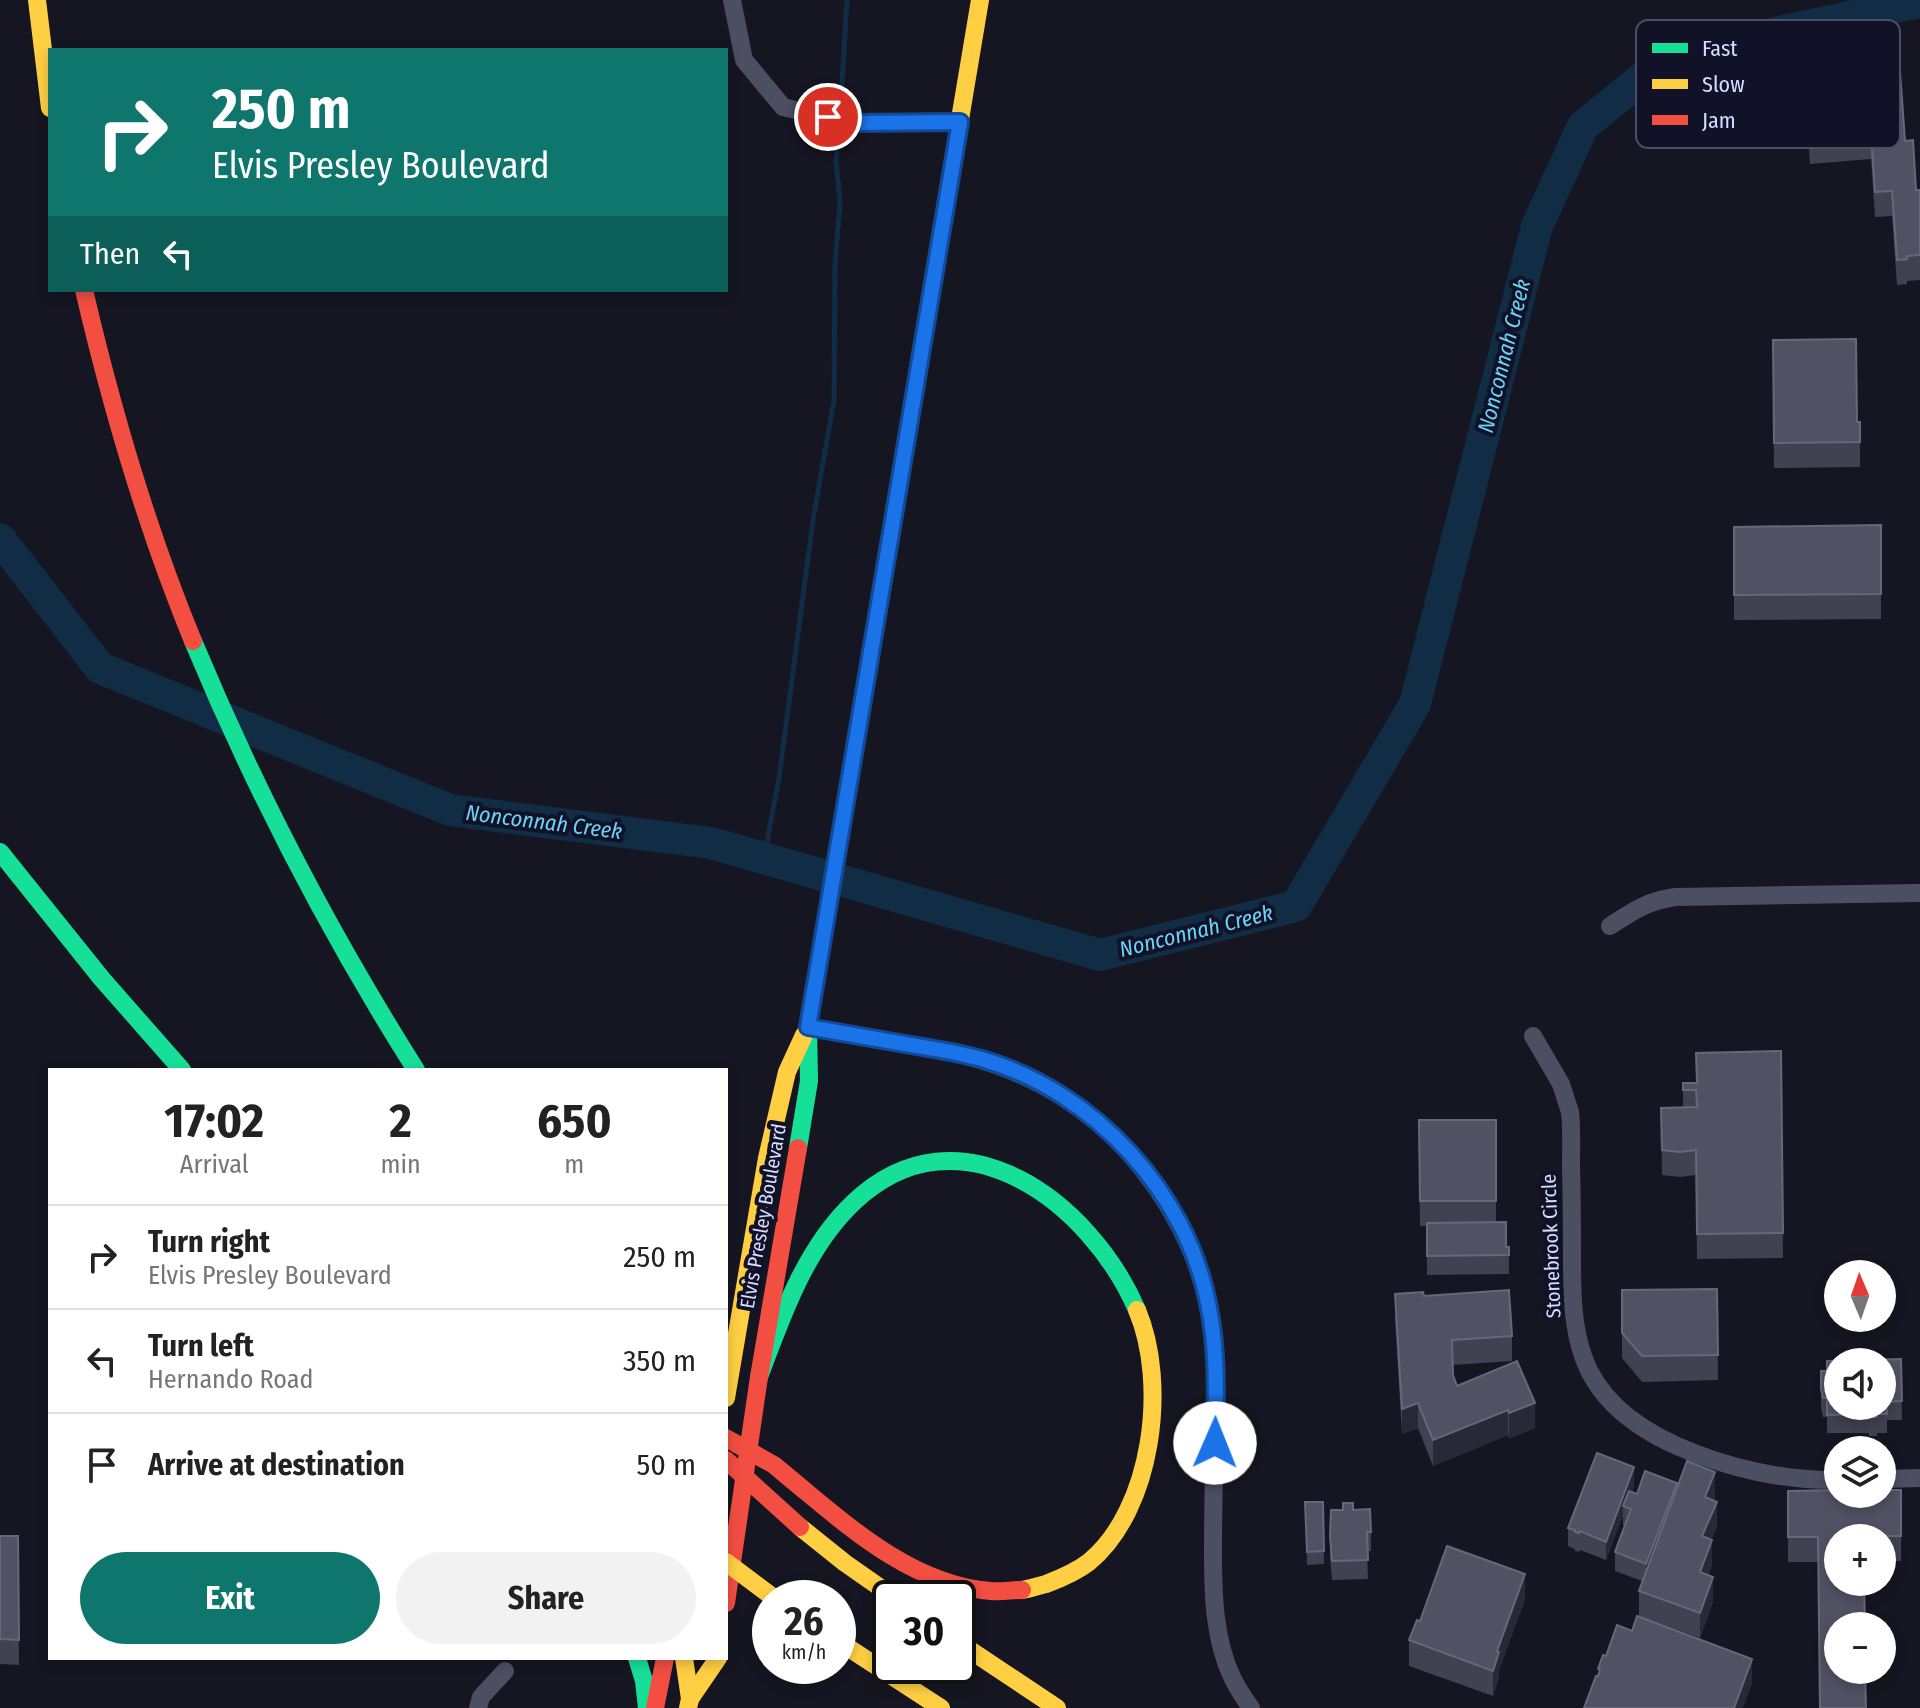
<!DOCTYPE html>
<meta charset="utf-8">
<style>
:root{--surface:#fff;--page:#f2f2f2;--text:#222;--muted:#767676;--line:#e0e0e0;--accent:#0f766e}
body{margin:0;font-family:"Fira Sans Condensed",sans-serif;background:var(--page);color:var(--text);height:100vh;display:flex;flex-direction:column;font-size:30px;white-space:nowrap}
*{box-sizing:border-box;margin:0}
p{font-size:26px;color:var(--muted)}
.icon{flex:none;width:44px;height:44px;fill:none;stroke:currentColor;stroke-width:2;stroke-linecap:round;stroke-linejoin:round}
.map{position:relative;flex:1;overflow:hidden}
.sheet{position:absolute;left:48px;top:1068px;width:680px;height:592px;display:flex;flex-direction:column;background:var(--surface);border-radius:0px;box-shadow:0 4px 12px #0003}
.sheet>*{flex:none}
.top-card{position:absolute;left:48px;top:48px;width:680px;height:244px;border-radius:0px;box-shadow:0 4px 12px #0003;background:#0f766e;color:#fff;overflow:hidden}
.needle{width:52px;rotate:358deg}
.fabs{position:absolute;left:1824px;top:1260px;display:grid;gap:16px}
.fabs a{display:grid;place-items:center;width:72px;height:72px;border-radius:50%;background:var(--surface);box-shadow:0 4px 12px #0003;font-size:40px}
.speed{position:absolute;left:752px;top:1580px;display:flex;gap:16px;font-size:40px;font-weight:700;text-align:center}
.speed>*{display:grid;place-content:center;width:104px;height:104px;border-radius:50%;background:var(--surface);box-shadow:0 4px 12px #0003;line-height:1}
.speed small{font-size:20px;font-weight:400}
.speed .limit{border:4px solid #111;border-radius:12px;background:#fff;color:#111}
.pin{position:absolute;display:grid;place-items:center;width:68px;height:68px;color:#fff;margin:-34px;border:4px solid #fff;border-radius:50%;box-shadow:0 2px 8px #0007}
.me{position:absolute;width:88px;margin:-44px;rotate:1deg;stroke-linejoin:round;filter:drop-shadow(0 0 6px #0008)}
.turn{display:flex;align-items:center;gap:28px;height:168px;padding:0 32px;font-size:36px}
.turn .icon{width:104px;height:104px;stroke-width:2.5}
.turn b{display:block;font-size:56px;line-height:68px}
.then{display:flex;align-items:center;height:76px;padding:0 32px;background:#0003;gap:16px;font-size:30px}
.eta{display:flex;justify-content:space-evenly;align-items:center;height:136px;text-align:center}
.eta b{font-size:48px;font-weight:700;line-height:56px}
.action{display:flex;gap:16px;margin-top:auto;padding:16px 32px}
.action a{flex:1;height:92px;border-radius:48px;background:var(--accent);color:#fff;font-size:32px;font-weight:700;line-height:92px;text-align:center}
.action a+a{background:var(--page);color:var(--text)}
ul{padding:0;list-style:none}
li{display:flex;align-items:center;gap:24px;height:104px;padding:0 32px;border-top:2px solid var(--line)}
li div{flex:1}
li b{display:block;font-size:30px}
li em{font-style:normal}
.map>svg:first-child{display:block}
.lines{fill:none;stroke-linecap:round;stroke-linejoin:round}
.stream{stroke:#102d45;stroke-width:5}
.river{stroke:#102d45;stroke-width:32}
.street{stroke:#4c4f62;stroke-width:18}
.fast{stroke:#16e098;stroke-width:18}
.slow{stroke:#ffcf43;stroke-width:18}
.jam{stroke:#f24e42;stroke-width:18}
.slow-bridge{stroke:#ffcf43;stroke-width:18}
.jam-bridge{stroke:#f24e42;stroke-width:18}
.wall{fill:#404151}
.shaded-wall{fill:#282936}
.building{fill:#505163;stroke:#66677c;stroke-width:2;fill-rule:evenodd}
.route-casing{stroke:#114b97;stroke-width:20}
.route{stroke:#1a73e8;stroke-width:14}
.labels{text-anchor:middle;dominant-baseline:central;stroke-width:8;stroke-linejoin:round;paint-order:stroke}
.street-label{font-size:20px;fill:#d9dcfd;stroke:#111227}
.water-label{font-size:22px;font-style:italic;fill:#6cd4f8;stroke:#111227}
.key{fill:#111227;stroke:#4d4f67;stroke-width:2}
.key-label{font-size:22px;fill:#d9dcfd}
</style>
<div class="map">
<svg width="1920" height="1708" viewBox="0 0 1920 1708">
<rect width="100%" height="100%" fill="#161622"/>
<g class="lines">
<g class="stream">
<path d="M840 115 847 0"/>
<path d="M764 858 779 778 813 520 834 400 835 264 840 202 836 160 839 125"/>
</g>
<path class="river" d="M0 539 100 668 450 810 711 843 1100 955 1296 906 1415 704 1537 226 1583 126 1671 55 1920 2"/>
<g class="street">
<path d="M732 0 744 60 783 107 850 123 960 122"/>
<path d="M1610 926C1633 911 1647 901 1675 897L1920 893"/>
<path d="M808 1027 963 1055C1034 1073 1098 1111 1143 1170 1182 1219 1208 1278 1214 1341 1217 1369 1216 1397 1215 1425 1214 1468 1213 1510 1213 1552 1213 1594 1214 1639 1232 1677 1237 1688 1244 1698 1251 1708"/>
<path d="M1533 1036 1561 1084 1570 1112C1572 1130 1571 1149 1571 1167 1572 1200 1572 1232 1572 1265 1572 1295 1573 1327 1583 1356 1598 1400 1637 1428 1677 1446 1727 1468 1784 1481 1838 1480"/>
<path d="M1882 1479 1920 1478"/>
<path d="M478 1708 481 1697 505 1671"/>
</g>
<g class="fast">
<path d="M193 641C255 790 330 934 416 1070"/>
<path d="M0 852 102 979 182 1070"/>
<path d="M798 1148 809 1081 808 1027 904 453"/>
<path d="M759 1377C782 1316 805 1248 854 1202 960 1102 1091 1203 1137 1310"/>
<path d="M637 1658 644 1681 647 1708"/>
</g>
<g class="slow">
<path d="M37 0 50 108"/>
<path d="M904 453 980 0"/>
<path d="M726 1398 767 1158 787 1072 804 1035"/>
<path d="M800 1527 845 1563 895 1598"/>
<path d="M1022 1590C1030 1589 1038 1586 1046 1584 1062 1578 1076 1572 1089 1562 1153 1509 1168 1383 1137 1310"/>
<path d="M838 1641 941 1708"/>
<path d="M958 1642 1057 1708"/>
<path d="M684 1658 690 1699 688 1708"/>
<path d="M690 1699 718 1658"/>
</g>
<g class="jam">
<path d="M84 290C112 410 146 527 193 641"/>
<path d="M804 1490C858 1535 919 1586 991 1591 1001 1592 1012 1590 1022 1590"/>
<path d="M726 1603 759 1377 798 1148"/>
<path d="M655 1708 665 1658"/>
</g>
<path class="slow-bridge" d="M726 1562 774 1598"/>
<g class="jam-bridge">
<path d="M726 1438 774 1465 804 1490"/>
<path d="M726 1460 800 1527"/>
</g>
</g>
<g class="wall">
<path d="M1805 65 1905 141 1916 190H1920V280L1907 281V284L1897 285 1892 216 1875 217 1871 159 1810 164 1805 90Z"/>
<path d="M1773 340 1857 422H1860V467L1774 468Z"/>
<path d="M1881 525V619L1734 620V527Z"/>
<path d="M1781 1051 1783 1258 1697 1259 1696 1175 1680 1177 1662 1175 1661 1108 1683 1107V1083H1696Z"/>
<path d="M1419 1120H1496V1222L1506 1247H1509V1274L1427 1275V1226H1420Z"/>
<path d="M1717 1289 1718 1380 1642 1382 1622 1358V1290Z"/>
<path d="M1395 1294 1424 1296 1512 1336V1361L1452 1365 1453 1375 1457 1386 1517 1361 1535 1428 1509 1438 1508 1435 1433 1466 1418 1428 1402 1434 1395 1319Z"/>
<path d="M1901 1359 1902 1420H1887V1433H1877V1436H1869V1433H1827V1417H1823L1821 1407V1371Z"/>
<path d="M1634 1486 1632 1492 1637 1494 1677 1489 1715 1497 1714 1501 1717 1527 1711 1540 1712 1565 1708 1576 1713 1602 1700 1638 1639 1616V1591L1642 1581 1615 1571V1552L1625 1525H1623V1515L1606 1560 1580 1550 1579 1552 1575 1551V1549L1568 1546V1528Z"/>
<path d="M1901 1490V1561H1882V1538H1838L1818 1562H1788V1491Z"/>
<path d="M1305 1502H1323L1324 1564 1307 1565Z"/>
<path d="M1331 1510H1353L1371 1532V1551H1367L1368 1579 1332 1580 1330 1555Z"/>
<path d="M0 1536H18L19 1665 0 1664Z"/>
<path d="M1525 1599 1499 1670V1677L1493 1696 1409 1666V1640L1420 1621Z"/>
</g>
<g class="shaded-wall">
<path d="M1418 1403V1428L1402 1434V1409Z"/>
<path d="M1535 1403V1428L1509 1438V1413Z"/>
<path d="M1508 1410V1435L1433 1466V1440Z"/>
<path d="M1634 1467V1486L1626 1507 1623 1506V1515L1606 1560V1542Z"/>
<path d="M1715 1472V1497L1705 1522V1497Z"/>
<path d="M1677 1483V1502L1646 1583V1564Z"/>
<path d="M1717 1502V1527L1702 1562V1536Z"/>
<path d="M1712 1540V1565L1700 1598V1572Z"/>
<path d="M1525 1574V1599L1499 1670V1677L1493 1696V1671L1497 1651Z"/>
<path d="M1713 1577V1602L1700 1638V1613Z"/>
<path d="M1752 1659V1684L1743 1708H1734Z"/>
</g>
<g class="building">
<path d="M1899 58 1905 141 1913 140 1916 190H1920V255L1907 256V259L1897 260 1892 191 1875 192 1871 134 1810 138 1805 65Z"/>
<path d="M1856 339 1857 422H1860V442L1774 443 1773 340Z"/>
<path d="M1881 525V594L1734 595V527Z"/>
<path d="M1781 1051 1783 1233 1697 1234 1696 1150 1680 1152 1662 1150 1661 1108 1697 1107 1696 1090H1683V1083H1697L1696 1053Z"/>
<path d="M1419 1120H1496V1201H1420Z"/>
<path d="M1506 1222V1247H1509V1255L1427 1256V1223Z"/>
<path d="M1717 1289 1718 1355 1642 1356 1622 1333V1290Z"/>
<path d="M1509 1290 1512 1336 1452 1340 1453 1375 1457 1386 1517 1361 1535 1403 1509 1413 1508 1410 1433 1440 1418 1403 1402 1409 1395 1294 1423 1292 1424 1296Z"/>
<path d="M1901 1359 1902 1401 1886 1402 1887 1414H1877V1417H1869V1414L1827 1415V1398H1823L1821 1389V1371H1827V1361ZM1838 1362H1882V1406H1838Z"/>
<path d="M1597 1453 1634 1467 1606 1542 1580 1531 1579 1533 1575 1532V1530L1568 1528Z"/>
<path d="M1687 1461 1715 1472 1705 1497 1717 1502 1702 1536 1712 1540 1700 1572 1713 1577 1700 1613 1639 1591Z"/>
<path d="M1645 1471 1677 1483 1646 1564 1615 1552 1631 1509 1623 1506 1629 1491 1637 1494Z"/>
<path d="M1838 1490V1494H1882V1490H1901V1536H1864V1538H1838V1582H1864L1865 1626H1838V1670H1865L1866 1708H1820L1818 1537H1788V1491Z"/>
<path d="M1305 1502H1323L1324 1551 1307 1552Z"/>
<path d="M1343 1503H1353V1510L1370 1509 1371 1532H1367L1368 1560 1332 1561 1330 1536 1331 1510H1343Z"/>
<path d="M0 1536H18L19 1640 0 1639Z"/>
<path d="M1447 1546 1525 1574 1497 1651 1499 1652 1493 1671 1409 1640 1417 1620 1420 1621Z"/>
<path d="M1637 1616 1752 1659 1734 1708H1584L1596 1676H1598L1600 1670 1598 1669 1603 1655 1606 1656 1617 1625 1632 1631Z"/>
</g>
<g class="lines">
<defs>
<path id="route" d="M828 117 850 123 960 122 808 1027C842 1033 876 1039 911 1045 936 1049 963 1053 988 1061 1095 1094 1186 1192 1208 1303 1218 1350 1216 1396 1215 1443"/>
</defs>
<use href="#route" class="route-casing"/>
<use href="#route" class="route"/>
</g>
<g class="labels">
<g class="street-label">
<text transform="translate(763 1216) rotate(-80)">Elvis Presley Boulevard</text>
<text transform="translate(1551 1246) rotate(-92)">Stonebrook Circle</text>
</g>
<g class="water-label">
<text transform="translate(1504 356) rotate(-76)">Nonconnah Creek</text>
<text transform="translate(544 822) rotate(7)">Nonconnah Creek</text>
<text transform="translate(1196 931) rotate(-14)">Nonconnah Creek</text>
</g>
</g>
<rect x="1636" y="20" width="264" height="128" rx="12" class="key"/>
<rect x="1652" y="43" width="36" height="10" fill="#16e098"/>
<rect x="1652" y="79" width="36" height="10" fill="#ffcf43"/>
<rect x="1652" y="115" width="36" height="10" fill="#f24e42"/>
<g class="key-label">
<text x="1702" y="56">Fast</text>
<text x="1702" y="92">Slow</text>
<text x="1702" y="128">Jam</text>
</g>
</svg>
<div class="fabs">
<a><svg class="needle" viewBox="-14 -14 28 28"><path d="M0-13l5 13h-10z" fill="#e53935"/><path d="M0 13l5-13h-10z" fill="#767676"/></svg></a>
<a><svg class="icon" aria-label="sound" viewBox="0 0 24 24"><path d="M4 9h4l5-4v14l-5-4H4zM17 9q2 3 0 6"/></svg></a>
<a><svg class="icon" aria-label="layers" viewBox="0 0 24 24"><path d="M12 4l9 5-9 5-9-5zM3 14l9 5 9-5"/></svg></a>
<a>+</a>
<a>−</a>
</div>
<div class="speed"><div>26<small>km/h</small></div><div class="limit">30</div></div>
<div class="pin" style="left:828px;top:117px;background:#d93025"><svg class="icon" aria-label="arrive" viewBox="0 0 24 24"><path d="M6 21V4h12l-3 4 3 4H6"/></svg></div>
<svg class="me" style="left:1215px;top:1443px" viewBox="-20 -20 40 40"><circle r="19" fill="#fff"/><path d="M0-13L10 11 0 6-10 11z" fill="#1a73e8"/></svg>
<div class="top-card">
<div class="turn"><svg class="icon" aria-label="right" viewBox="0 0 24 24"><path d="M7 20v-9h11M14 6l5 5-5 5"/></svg><div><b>250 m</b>Elvis Presley Boulevard</div></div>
<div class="then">Then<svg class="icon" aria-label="left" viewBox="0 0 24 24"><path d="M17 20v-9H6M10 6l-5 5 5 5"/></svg></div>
</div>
<section class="sheet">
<div class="eta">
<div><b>17:02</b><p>Arrival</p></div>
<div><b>2</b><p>min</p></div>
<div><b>650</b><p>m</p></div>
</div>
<ul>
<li><svg class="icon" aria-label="right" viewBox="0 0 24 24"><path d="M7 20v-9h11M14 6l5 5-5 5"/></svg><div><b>Turn right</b><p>Elvis Presley Boulevard</p></div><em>250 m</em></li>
<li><svg class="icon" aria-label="left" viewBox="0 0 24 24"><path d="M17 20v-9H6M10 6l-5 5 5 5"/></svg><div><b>Turn left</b><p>Hernando Road</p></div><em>350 m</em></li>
<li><svg class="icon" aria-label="arrive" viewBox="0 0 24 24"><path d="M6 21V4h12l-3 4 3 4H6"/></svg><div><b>Arrive at destination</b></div><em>50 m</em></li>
</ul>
<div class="action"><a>Exit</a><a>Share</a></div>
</section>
</div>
